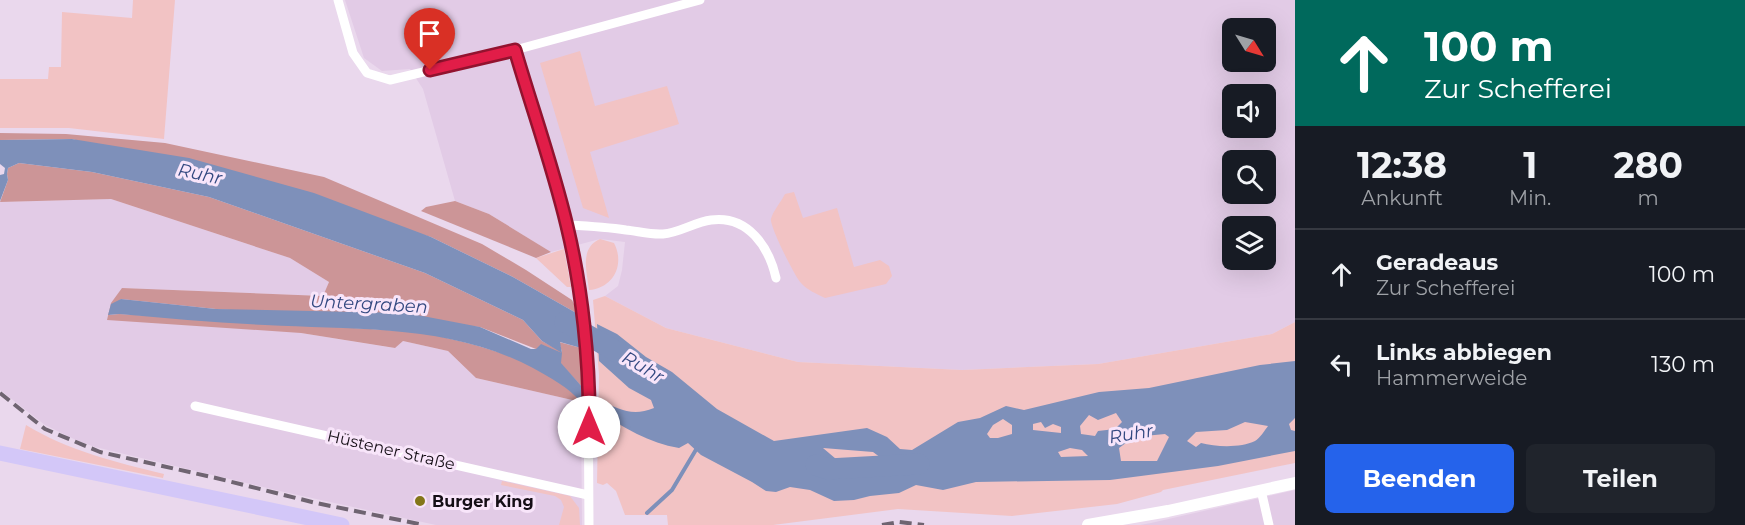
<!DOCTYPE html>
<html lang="de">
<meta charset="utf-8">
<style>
:root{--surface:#171b24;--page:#20242c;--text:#f1f3f6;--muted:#9ea1a6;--line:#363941;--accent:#2563eb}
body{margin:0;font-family:Montserrat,sans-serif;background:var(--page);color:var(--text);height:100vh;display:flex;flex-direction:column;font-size:22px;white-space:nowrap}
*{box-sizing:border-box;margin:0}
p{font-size:20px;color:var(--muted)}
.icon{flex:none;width:33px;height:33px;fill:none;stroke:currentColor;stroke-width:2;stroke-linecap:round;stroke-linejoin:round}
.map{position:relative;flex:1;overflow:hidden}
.side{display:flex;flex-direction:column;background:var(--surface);width:450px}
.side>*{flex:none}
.hud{background:#00695c;color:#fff;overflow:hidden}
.needle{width:39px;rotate:127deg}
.fabs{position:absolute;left:1222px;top:18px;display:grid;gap:12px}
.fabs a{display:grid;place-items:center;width:54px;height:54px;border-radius:9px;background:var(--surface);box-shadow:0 6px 24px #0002;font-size:30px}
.pin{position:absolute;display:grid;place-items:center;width:51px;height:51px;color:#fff;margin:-62px -26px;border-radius:50% 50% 50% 0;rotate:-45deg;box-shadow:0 0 6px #0007}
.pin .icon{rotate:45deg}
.me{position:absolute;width:66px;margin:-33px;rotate:0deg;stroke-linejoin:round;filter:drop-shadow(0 0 4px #0008)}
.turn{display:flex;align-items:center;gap:21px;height:126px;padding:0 30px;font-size:27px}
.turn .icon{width:78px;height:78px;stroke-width:2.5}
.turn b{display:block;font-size:42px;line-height:51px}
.eta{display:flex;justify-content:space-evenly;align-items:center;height:102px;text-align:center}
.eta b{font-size:36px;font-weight:700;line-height:42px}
.button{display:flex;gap:12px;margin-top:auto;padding:12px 30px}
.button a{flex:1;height:69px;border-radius:9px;background:var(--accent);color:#fff;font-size:24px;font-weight:700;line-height:69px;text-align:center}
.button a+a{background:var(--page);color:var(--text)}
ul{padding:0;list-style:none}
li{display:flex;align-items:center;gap:18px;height:90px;padding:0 30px;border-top:2px solid var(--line)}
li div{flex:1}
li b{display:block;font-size:22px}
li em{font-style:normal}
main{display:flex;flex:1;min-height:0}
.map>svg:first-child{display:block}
.built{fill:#e2cbe6;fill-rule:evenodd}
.green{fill:#f2c3c4}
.forest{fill:#cc9597;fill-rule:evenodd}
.water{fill:#7e90ba;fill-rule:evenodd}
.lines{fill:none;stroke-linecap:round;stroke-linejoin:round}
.stream{stroke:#7e90ba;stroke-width:4}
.river{stroke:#7e90ba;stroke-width:21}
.minor{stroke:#fff;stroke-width:9}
.tertiary{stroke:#fff;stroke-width:12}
.primary{stroke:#d3c7f8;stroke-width:15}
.rail{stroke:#6f6471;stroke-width:4;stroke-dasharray:12 6;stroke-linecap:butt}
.route-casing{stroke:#92132f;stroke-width:15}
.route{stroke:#e11d48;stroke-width:10}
.poi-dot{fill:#837619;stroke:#f8e5fa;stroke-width:2}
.labels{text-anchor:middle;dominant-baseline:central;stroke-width:6;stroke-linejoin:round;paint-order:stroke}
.street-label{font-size:16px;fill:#150e16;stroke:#f8e5fa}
.poi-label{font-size:16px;font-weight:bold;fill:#150e16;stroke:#f8e5fa;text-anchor:start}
.water-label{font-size:18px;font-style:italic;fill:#334980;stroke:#f8e5fa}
</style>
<main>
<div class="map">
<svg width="1295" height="525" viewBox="0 0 1295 525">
<rect width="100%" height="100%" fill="#ead8ed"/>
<g class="built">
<path d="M345 0H1295V322L1272 334 1098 364 962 370 798 362 666 328 605 296 618 286 622 270 625 242 600 239 551 252 489 214 455 201 423 89 410 69 382 71 364 58ZM1233 28H1266V62H1233ZM1233 94H1266V128H1233ZM1233 160H1266V194H1233ZM1233 226H1266V260H1233Z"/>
<path d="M111 199 290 258 329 282 324 296 122 288 301 333 394 348 403 341 448 351 476 378 581 402 582 525H436L284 492 95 447 76 440 45 425 0 390V202Z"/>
<path d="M1295 490V525H1140L1151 523Z"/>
</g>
<g class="green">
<path d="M133 0H175L164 139 69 128H0V79H48L49 67H61L62 12 132 18Z"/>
<path d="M580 51 595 106 667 86 679 124 590 152 609 218 583 208 540 63Z"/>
<path d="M794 192 803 218 837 208 854 267 880 260 889 266 892 276 886 284 825 298C817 294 807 290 801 283 795 277 769 225 771 219 773 211 781 202 785 194Z"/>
<path d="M600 239 614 243C625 264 614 288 589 290 587 272 579 248 600 239Z"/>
<path d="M564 249 571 287H567L536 258Z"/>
<path d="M605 296 666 328 798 362 962 370 1098 364 1272 334 1295 322V463L1163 490 1161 492 1117 504 1012 516 898 509 773 525H668L667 515H625L616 491 607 483 603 485 597 483 599 375 593 300Z"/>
<path d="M26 425C69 451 115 462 164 474L163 478 20 449Z"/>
<path d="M502 481 570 496 579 508 580 525H559L564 507 561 500 555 496 501 485Z"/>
</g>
<g class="forest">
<path d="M0 133 66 134 165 143 324 177 482 244 526 270 572 300 579 314 584 389 581 402 476 378 448 351 403 341 395 348 301 333 107 320 111 303 122 288 323 296 329 282 290 258 111 199 0 202 8 180 7 174 8 168 19 163 92 172 209 197 425 273 523 320 542 341 562 352 559 342 581 348 578 314 513 277 431 237 72 139 0 140ZM121 299 216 309 480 327 536 349 560 363 584 389 581 401C542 358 474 344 420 332L119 314 109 315Z"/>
<path d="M455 201 489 214 551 252 536 258 421 211 426 207Z"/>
</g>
<g class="water">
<path d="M72 139 189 158 314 193 431 237 513 277 578 314 581 348 560 342 562 353 542 341 523 320 425 273 209 197 92 172 19 163 8 168 7 174 8 180 0 201V175L4 174 5 168 0 164V140Z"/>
<path d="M121 299 216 309 407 313 480 327 531 349H536L541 344 562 353 561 363 584 389 581 402C568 387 551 378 533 368 450 324 356 330 265 325 216 323 168 318 119 314L108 315 111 304Z"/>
<path d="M597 324 617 334 646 357 672 372 717 409 774 441 867 428 887 437 900 449 912 450 958 422 980 418 1006 406 1024 410 1099 392 1149 388 1260 365 1295 361V418L1289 424 1291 430 1295 431V451L1218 466 1110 480 976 482 943 490 916 485 899 493 870 496 854 500 834 501 810 490 790 487 776 492 766 491 752 482 701 455 688 443 679 448C649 443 624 428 598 411L599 400C619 409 632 417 654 408L651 400 629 388 599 361ZM1116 413 1122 422 1115 429 1098 431 1095 436 1081 434 1080 426 1089 415 1098 420ZM1003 419 1012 425V434L998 438H990L987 434 993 425ZM1041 422 1045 428 1053 424 1061 427V433L1033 430V424ZM1245 422 1268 426C1265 430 1260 438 1255 441 1241 448 1216 447 1201 443L1196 447 1187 441 1196 432 1227 430ZM1165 434 1169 437 1157 461H1121L1119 448 1134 437ZM823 448 873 452 900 472 868 476 845 471 836 459ZM1070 448 1082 450 1088 456 1061 457 1058 452Z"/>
</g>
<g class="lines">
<path class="stream" d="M647 513 672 490 697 448"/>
<g class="river">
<path d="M565 322 622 355"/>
<path d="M816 465 828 469 919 464"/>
</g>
<g class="minor">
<path d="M338 0 353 53 367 73 390 80 515 50 700 0"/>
<path d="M515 50 567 225 574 263 588 366 589 525"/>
<path d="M567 225C586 226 606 227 626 230 637 231 651 235 663 234 679 233 695 222 711 220 748 215 769 247 776 278"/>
<path d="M195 406 588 495"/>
<path d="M1261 490 1269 525"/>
</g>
<path class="tertiary" d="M1088 525 1168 511 1295 483"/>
<path class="primary" d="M0 453 342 525"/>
<g class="rail">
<path d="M0 393 45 429 100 452 216 478 316 503 424 525"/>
<path d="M882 525 899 522 924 525"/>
</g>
</g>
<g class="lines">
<defs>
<path id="route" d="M430 70 515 50C532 108 553 167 567 226 582 288 590 363 589 427"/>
</defs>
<use href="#route" class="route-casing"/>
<use href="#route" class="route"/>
</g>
<circle class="poi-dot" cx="420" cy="501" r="6"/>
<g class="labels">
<g class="street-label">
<text transform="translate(391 450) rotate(13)">Hüstener Straße</text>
</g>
<g class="poi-label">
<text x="432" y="501">Burger King</text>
</g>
<g class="water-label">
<text transform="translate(200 174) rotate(12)">Ruhr</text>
<text transform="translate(369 304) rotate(3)">Untergraben</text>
<text transform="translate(643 367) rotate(30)">Ruhr</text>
<text transform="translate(1131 434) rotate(-9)">Ruhr</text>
</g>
</g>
</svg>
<div class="fabs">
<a><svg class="needle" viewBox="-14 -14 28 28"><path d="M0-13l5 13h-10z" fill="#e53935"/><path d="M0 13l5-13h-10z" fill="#9ea1a6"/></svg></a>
<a><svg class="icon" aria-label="sound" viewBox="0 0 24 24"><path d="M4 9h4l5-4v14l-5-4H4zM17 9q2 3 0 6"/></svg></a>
<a><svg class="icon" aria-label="search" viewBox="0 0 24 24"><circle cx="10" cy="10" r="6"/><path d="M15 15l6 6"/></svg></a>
<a><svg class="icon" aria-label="layers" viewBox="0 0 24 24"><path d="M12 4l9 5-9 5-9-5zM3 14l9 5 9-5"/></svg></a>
</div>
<div class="pin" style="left:430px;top:70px;background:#d93025"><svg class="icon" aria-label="arrive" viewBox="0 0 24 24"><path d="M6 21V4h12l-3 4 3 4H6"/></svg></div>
<svg class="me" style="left:589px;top:427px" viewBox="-20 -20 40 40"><circle r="19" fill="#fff"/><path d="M0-13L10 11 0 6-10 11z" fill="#e11d48"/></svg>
</div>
<section class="side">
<div class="hud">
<div class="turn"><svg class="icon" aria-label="ahead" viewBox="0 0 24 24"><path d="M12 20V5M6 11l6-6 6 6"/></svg><div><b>100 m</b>Zur Schefferei</div></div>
</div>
<div class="eta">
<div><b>12:38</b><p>Ankunft</p></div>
<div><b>1</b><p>Min.</p></div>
<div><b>280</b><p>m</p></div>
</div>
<ul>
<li><svg class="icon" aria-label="ahead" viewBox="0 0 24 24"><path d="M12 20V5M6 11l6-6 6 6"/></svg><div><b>Geradeaus</b><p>Zur Schefferei</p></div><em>100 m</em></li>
<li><svg class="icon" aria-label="left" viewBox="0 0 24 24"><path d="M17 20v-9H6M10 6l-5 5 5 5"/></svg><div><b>Links abbiegen</b><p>Hammerweide</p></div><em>130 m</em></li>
</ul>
<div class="button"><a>Beenden</a><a>Teilen</a></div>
</section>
</main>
